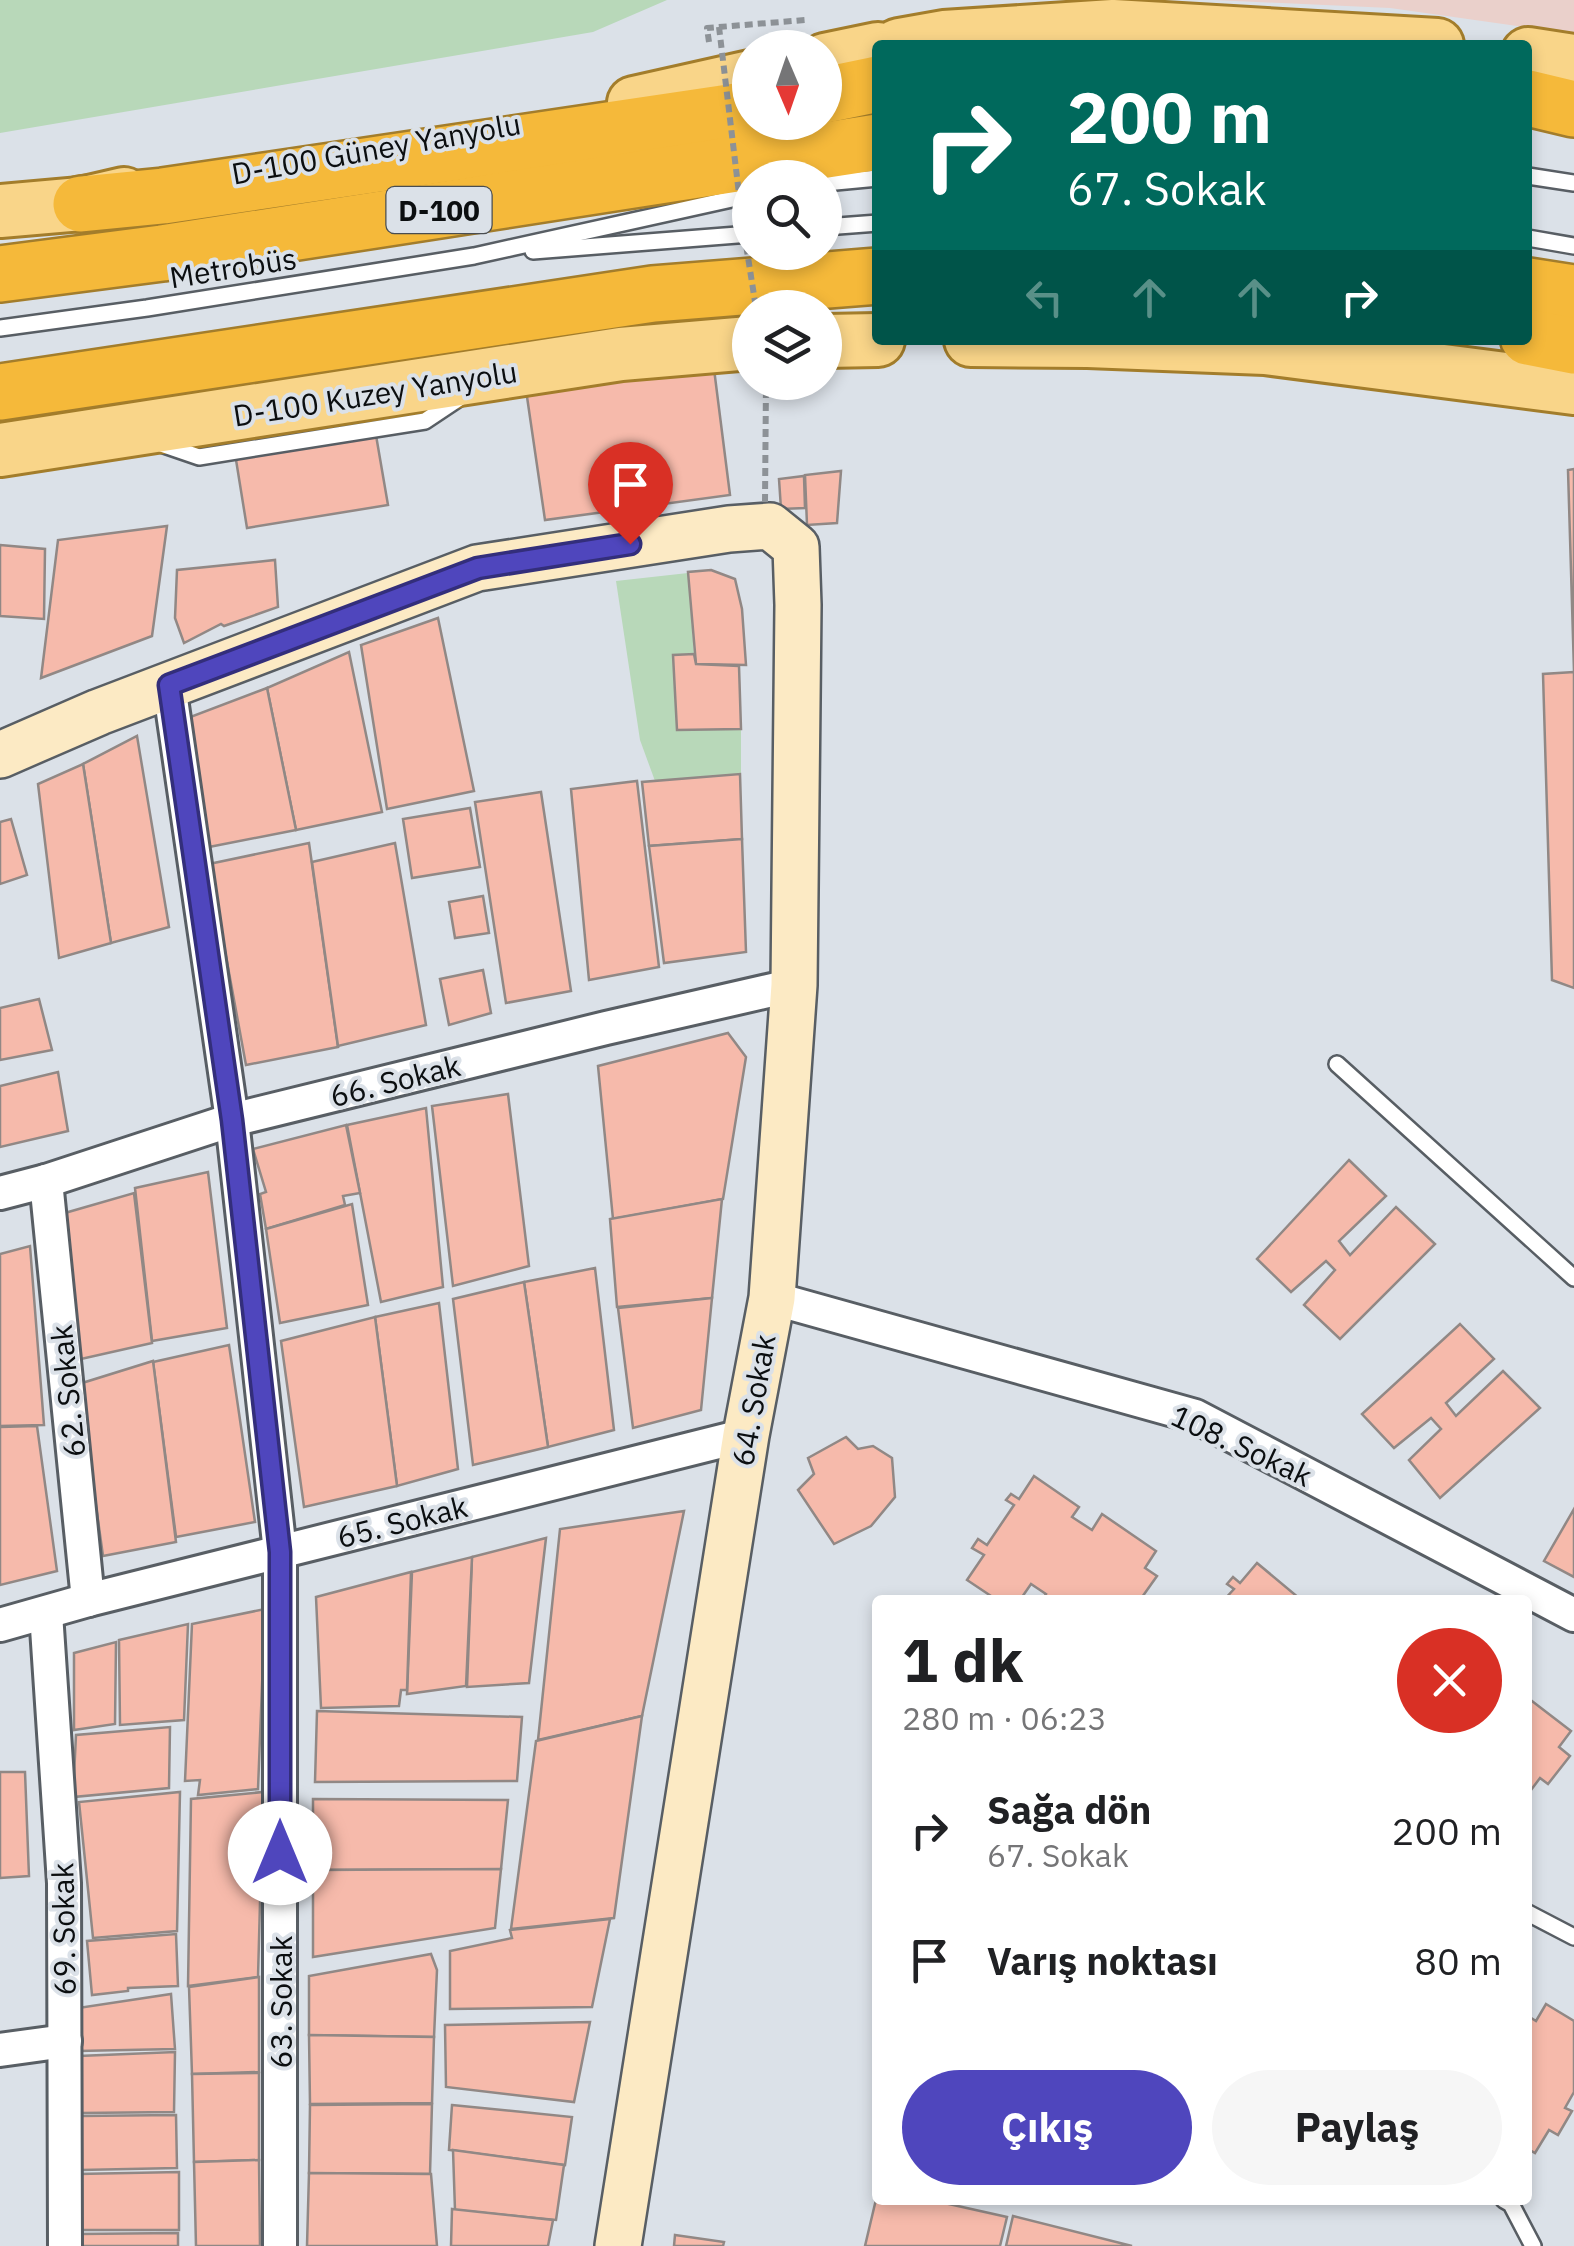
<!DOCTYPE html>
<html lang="tr">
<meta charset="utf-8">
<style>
:root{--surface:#fff;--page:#f6f6f6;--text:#202124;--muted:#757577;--accent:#4f46bd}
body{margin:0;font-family:"IBM Plex Sans",sans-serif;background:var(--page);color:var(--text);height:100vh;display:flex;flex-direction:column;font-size:38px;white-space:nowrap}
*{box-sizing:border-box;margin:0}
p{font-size:32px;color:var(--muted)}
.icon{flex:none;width:55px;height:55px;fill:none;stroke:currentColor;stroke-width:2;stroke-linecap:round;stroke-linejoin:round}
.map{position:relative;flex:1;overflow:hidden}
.side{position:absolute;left:872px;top:1595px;width:660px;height:610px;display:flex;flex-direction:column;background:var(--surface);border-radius:10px;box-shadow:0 5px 15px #0003}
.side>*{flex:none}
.banner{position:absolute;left:872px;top:40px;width:660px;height:305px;border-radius:10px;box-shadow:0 5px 15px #0003;background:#00695c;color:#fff;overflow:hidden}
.needle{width:65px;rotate:178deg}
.tools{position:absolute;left:732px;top:30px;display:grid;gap:20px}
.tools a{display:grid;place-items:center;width:110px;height:110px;border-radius:50%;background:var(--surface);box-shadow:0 5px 15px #0003;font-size:50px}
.pin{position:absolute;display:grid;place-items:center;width:85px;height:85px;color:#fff;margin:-102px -42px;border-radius:50% 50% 50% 0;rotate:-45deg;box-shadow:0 0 10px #0007}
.pin .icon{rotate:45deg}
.me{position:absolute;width:110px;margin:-55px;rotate:0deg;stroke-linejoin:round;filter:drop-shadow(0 0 8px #0008)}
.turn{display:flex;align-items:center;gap:35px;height:210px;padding:0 30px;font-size:45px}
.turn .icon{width:130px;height:130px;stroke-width:2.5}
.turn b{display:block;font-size:70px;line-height:85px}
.lanes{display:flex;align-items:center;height:95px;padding:0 30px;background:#0003;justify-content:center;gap:50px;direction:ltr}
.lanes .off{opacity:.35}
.round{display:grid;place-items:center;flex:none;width:105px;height:105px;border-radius:52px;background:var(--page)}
.headline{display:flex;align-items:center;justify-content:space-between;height:170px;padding:0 30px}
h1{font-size:60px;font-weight:800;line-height:75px}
.button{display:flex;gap:20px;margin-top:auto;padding:20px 30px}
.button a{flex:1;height:115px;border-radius:60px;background:var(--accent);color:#fff;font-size:40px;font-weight:800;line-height:115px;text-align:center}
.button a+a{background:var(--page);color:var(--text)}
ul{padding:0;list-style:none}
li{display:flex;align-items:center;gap:30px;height:130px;padding:0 30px}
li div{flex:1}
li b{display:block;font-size:38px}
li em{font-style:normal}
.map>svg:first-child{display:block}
.industrial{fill:#ead0cb}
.green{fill:#b8d8b9}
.building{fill:#f6baab;stroke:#918885;stroke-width:2.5}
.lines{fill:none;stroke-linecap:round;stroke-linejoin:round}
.lane-casing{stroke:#585e64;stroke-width:20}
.street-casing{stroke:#585e64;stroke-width:38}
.secondary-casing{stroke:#585e64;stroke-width:50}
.primary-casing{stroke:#a37d2b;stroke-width:58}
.highway-casing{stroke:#a37d2b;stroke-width:60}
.path{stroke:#8d9297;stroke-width:6;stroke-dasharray:8 5;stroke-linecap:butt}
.lane{stroke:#fff;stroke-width:15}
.street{stroke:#fff;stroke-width:32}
.secondary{stroke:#fceac4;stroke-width:45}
.primary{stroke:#f9d589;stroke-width:52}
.highway{stroke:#f5b93a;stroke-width:55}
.path-bridge{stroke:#8d9297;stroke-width:6;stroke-dasharray:8 5;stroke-linecap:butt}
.route-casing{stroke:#332e7b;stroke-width:25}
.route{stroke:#4f46bd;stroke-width:18}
.labels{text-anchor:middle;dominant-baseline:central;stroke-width:8;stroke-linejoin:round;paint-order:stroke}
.shield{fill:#dbe1e8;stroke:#494d51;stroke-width:2.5}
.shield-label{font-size:28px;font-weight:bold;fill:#0b0e10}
.street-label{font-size:30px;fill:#0b0e10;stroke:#dbe1e8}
</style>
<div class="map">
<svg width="1574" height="2246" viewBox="0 0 1574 2246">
<rect width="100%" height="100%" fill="#dbe1e8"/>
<path class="industrial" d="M1214 0H1574V34L1390 8Z"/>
<g class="green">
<path d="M0 0H667L593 32 0 133Z"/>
<path d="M688 573 694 654 673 655 677 729H741V774L655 781 640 740 616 581Z"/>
</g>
<g class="building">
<path d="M713 361 730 495 545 520 525 383Z"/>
<path d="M372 412 388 505 247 528 232 435Z"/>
<path d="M1574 469V671L1568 470Z"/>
<path d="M841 471 837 523 807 525 805 475Z"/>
<path d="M804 476 805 508 781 509 779 479Z"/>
<path d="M167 526 152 636 41 678 58 540Z"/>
<path d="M0 545 45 549 44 619 0 616Z"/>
<path d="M275 560 278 607 224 626 221 624 184 643 175 618 177 570Z"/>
<path d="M711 570 735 579 742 609 746 665 696 664 688 572Z"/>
<path d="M438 618 474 791 387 809 361 645Z"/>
<path d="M349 652 382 812 296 830 267 688Z"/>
<path d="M694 654 696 664 739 666 741 729 677 730 673 655Z"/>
<path d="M1574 672V988L1552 980 1543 674Z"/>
<path d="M267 688 296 830 209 847 185 719Z"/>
<path d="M137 736 169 927 111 943 83 764Z"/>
<path d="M83 764 111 943 59 958 38 784Z"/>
<path d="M740 774 742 839 649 846 642 782Z"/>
<path d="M637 781 659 967 589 980 571 789Z"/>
<path d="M541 792 571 991 506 1003 475 802Z"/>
<path d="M470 808 480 867 412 878 403 819Z"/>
<path d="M11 819 27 875 0 884V822Z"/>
<path d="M742 839 746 952 664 963 649 846Z"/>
<path d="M309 843 338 1047 246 1065 209 864Z"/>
<path d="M395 843 426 1025 338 1046 312 862Z"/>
<path d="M483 896 489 933 455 938 449 902Z"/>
<path d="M483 970 491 1013 449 1025 440 979Z"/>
<path d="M39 999 52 1050 0 1060V1008Z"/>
<path d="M728 1033 746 1057 723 1199 613 1219 598 1066Z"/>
<path d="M58 1072 68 1131 0 1147V1086Z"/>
<path d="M508 1094 529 1266 453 1286 432 1106Z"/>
<path d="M426 1108 443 1287 381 1302 347 1125Z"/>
<path d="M346 1125 360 1193 343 1196 345 1205 266 1229 260 1194 266 1192 253 1149Z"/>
<path d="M1349 1160 1386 1196 1339 1241 1350 1255 1396 1207 1435 1244 1340 1339 1304 1305 1335 1270 1326 1261 1291 1292 1257 1259Z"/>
<path d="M208 1172 227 1328 152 1341 135 1188Z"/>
<path d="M134 1193 152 1343 81 1359 58 1215Z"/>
<path d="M722 1199 712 1298 617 1307 610 1219Z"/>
<path d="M352 1204 368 1305 280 1323 266 1229Z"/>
<path d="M30 1246 44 1425 0 1426V1254Z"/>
<path d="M595 1268 614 1430 548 1447 524 1282Z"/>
<path d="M524 1282 548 1447 473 1465 453 1299Z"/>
<path d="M712 1298 701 1410 633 1428 618 1308Z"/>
<path d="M439 1303 458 1469 397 1486 375 1317Z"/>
<path d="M375 1317 397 1486 304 1507 281 1341Z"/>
<path d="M1460 1324 1494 1359 1446 1403 1456 1416 1503 1371 1540 1408 1440 1498 1409 1460 1441 1429 1431 1418 1394 1448 1362 1414Z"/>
<path d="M229 1345 255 1522 176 1537 153 1362Z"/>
<path d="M153 1361 176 1542 103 1556 79 1384Z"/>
<path d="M37 1426 57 1571 0 1585V1427Z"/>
<path d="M846 1437 858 1449 873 1446 892 1458 895 1497 871 1526 834 1544 798 1490 814 1474 808 1458Z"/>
<path d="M1034 1476 1079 1507 1072 1517 1092 1530 1102 1514 1156 1551 1145 1568 1157 1576 1140 1600H1042L1046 1594 1031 1584 1020 1600H997L967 1580 984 1555 972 1548 978 1539 987 1545 1014 1505 1006 1500 1011 1494 1019 1499Z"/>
<path d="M1574 1509V1577L1544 1561Z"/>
<path d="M684 1511 642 1716 538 1740 560 1529Z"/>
<path d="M546 1538 529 1683 467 1687 472 1557Z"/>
<path d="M472 1557 466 1686 407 1694 412 1572Z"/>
<path d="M1257 1563 1299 1598 1298 1600H1224L1234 1589 1227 1584 1233 1577 1240 1583Z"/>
<path d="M411 1572 407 1690H401L399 1706 321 1708 316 1597Z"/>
<path d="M265 1609 258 1789 198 1795 200 1780 185 1781 192 1624Z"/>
<path d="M188 1624 184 1720 120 1725 119 1640Z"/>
<path d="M116 1642 115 1724 74 1730V1653Z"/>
<path d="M1528 1698 1571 1731 1559 1747 1570 1756 1548 1784 1540 1778 1528 1794Z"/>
<path d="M317 1711 522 1717 517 1781 315 1782Z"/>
<path d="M642 1716 614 1918 511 1929 536 1741Z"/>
<path d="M170 1727 169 1788 73 1797 76 1735Z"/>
<path d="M0 1772H25L29 1876 0 1878Z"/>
<path d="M180 1792 177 1931 93 1938 79 1802Z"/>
<path d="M263 1792 258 1977 188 1986 191 1799Z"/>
<path d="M313 1799 508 1800 501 1869 313 1870Z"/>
<path d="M501 1869 495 1928 313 1957V1870Z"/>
<path d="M610 1919 592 2007 450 2009V1951L512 1938 510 1930Z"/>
<path d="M176 1934 178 1986 128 1988V1991L92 1995 87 1941Z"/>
<path d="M431 1954 437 1970 434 2037 309 2035V1976Z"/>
<path d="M259 1977V2072L192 2074 189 1987Z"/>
<path d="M171 1994 175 2049 78 2051V2008Z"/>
<path d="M1546 2004 1574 2021V2092L1565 2108 1572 2111 1558 2135 1549 2130 1535 2153 1528 2149V2016L1536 2021Z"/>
<path d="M590 2022 574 2102 446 2087 445 2025Z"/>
<path d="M309 2035 434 2037 432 2103 310 2104Z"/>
<path d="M175 2052 174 2112 81 2113 79 2056Z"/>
<path d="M259 2073V2160L194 2162 192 2074Z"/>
<path d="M432 2104 430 2174 309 2173 310 2105Z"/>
<path d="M452 2105 572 2117 565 2165 449 2150Z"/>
<path d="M176 2115 177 2168 81 2170 79 2116Z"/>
<path d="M453 2150 564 2165 556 2220 455 2210Z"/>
<path d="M259 2160 260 2246H196L194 2162Z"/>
<path d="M179 2172V2230H80L78 2174Z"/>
<path d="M309 2173 431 2174 437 2246H307Z"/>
<path d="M878 2191V2200H931L1007 2217 1000 2246H865Z"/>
<path d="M452 2209 553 2220 548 2246H451Z"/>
<path d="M1013 2216 1132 2246H1006Z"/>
<path d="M178 2233V2246H79L78 2234Z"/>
<path d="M675 2235 724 2242 723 2246H674Z"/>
</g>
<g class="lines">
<defs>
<g id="lane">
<path d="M1528 176 1574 183"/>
<path d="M825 183 878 178"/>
<path d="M825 227 878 223"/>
<path d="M1528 238 1574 246"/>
<path d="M533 251 750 234"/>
<path d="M0 328 147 308 474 256 750 195"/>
<path d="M161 444 199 457 425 421 461 397"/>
<path d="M1337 1064 1574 1278"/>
<path d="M1528 1913 1574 1937"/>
<path d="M1504 2200 1511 2204 1533 2246"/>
</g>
<g id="street">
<path d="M169 685 232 1120 280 1552V2246"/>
<path d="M46 1181 88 1600"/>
<path d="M0 1193 46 1181 232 1120 606 1028 794 985"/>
<path d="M772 1298 1195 1416 1574 1615"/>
<path d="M46 1613 64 1883 65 2246"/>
<path d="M0 1625 88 1600 746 1435"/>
<path d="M0 2050 65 2041"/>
</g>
<path id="secondary" d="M0 755 99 712 477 568 729 529 770 526 796 547 798 605 794 985 772 1298 746 1435 618 2246"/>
<g id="primary">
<path d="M899 45 944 37 1113 26 1437 45"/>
<path d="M1528 54 1574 61"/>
<path d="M825 60 878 49"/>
<path d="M634 103 750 77"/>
<path d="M0 211 81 204 124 194"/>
<path d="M971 340 1088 341 1265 348 1574 388"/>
<path d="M825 341 878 340"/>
<path d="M0 450 621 354 750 343"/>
</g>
<g id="highway">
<path d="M825 95 878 84"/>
<path d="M1528 98 1574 109"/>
<path d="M81 204 163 196 750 109"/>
<path d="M0 274 162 253 878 142"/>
<path d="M1528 286 1574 293"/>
<path d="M1528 337 1574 346"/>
<path d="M0 392 653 294 878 276"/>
</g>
</defs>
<use href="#lane" class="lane-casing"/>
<use href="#street" class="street-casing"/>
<use href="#secondary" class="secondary-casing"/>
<use href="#primary" class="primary-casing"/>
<use href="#highway" class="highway-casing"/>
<g class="path">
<path d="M709 42 707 28 805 20"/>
<path d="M761 389 778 388 777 382"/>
</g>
<use href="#lane" class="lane"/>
<use href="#street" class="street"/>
<use href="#secondary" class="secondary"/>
<use href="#primary" class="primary"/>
<use href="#highway" class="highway"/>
<g class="path-bridge">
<path d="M719 27 742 219 756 308"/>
<path d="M765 502 766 382"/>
</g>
</g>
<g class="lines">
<defs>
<path id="route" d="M280 1853V1552L232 1120 169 685 478 568 630 544"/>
</defs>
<use href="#route" class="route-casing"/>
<use href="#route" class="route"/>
</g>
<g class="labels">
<rect class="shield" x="386.5" y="187" width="105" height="46" rx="8"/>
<g class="shield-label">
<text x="439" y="210">D-100</text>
</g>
<g class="street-label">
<text transform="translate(376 148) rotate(-10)">D-100 Güney Yanyolu</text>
<text transform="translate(233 267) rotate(-9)">Metrobüs</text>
<text transform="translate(375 393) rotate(-9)">D-100 Kuzey Yanyolu</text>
<text transform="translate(395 1080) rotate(-14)">66. Sokak</text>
<text transform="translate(67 1391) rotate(-96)">62. Sokak</text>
<text transform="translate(753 1400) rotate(-80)">64. Sokak</text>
<text transform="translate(1242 1445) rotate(25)">108. Sokak</text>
<text transform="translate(402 1521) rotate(-14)">65. Sokak</text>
<text transform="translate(63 1929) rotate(-91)">69. Sokak</text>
<text transform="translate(280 2002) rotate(-90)">63. Sokak</text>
</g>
</g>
</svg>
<div class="tools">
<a><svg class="needle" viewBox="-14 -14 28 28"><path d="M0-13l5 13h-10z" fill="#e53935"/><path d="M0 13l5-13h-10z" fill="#757577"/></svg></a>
<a><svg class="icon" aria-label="search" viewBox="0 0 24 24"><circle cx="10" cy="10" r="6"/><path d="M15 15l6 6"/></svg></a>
<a><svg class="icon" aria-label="layers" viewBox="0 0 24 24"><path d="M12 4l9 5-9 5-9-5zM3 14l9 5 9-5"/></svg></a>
</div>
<div class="pin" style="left:630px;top:544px;background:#d93025"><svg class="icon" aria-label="arrive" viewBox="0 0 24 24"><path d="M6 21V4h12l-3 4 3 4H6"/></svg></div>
<svg class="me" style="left:280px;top:1853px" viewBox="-20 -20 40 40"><circle r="19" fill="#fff"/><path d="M0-13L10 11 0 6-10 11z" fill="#4f46bd"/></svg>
<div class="banner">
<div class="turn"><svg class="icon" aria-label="right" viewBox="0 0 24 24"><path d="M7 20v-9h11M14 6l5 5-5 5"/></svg><div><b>200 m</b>67. Sokak</div></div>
<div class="lanes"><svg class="icon off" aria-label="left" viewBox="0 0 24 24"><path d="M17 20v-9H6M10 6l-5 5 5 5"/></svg><svg class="icon off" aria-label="ahead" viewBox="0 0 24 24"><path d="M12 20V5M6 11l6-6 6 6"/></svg><svg class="icon off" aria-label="ahead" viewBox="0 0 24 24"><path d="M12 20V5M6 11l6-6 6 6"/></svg><svg class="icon" aria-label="right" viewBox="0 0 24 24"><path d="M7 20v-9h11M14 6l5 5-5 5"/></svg></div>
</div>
<section class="side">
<div class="headline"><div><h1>1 dk</h1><p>280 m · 06:23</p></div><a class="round" style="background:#d93025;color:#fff"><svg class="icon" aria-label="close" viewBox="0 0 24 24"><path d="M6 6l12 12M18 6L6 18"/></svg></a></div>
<ul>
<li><svg class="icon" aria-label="right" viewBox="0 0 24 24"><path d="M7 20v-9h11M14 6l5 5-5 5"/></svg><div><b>Sağa dön</b><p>67. Sokak</p></div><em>200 m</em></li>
<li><svg class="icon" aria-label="arrive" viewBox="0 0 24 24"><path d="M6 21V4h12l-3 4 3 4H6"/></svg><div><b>Varış noktası</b></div><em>80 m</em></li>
</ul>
<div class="button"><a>Çıkış</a><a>Paylaş</a></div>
</section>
</div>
